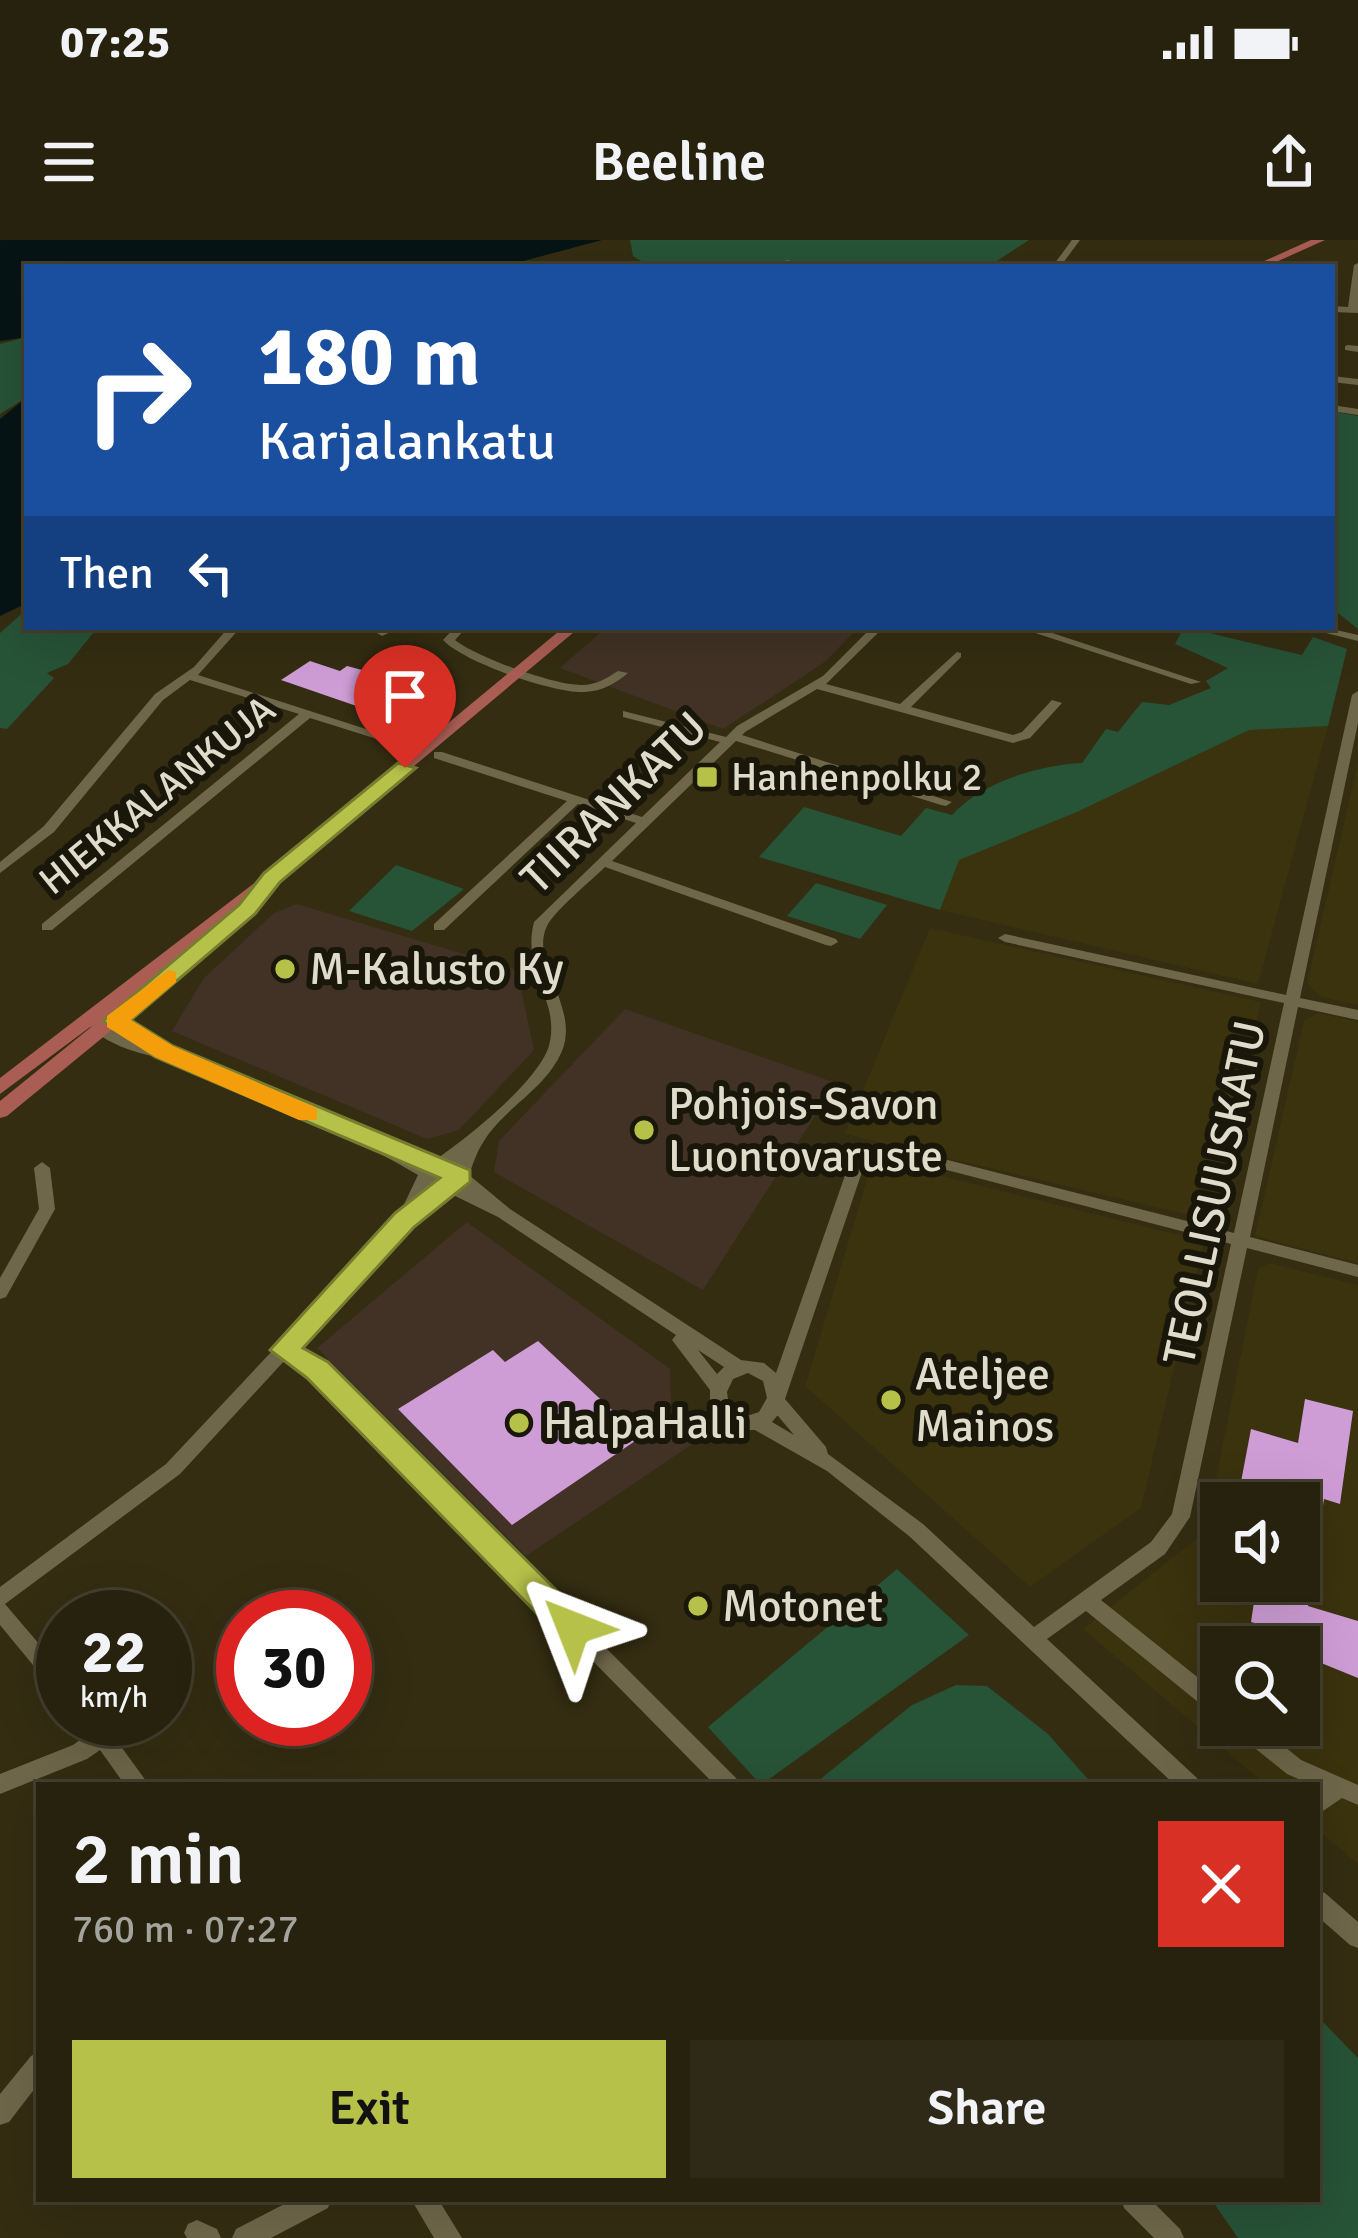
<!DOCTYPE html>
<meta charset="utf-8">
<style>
:root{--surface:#27220e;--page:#2f2a17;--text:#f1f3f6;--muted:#a4a49e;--line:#433f2e;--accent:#b6c149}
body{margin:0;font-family:Signika,sans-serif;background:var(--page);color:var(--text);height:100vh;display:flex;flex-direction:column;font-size:45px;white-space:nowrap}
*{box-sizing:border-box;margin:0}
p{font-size:39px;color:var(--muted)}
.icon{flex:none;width:66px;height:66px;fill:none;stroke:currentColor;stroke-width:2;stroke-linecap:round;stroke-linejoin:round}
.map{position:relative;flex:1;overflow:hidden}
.details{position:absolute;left:36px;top:1542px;width:1284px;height:420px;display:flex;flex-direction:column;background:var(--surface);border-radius:0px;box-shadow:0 12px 48px #0002,0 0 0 3px var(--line)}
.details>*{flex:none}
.guide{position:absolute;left:24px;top:24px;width:1311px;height:366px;border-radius:0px;box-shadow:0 12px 48px #0002,0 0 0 3px var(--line);background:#1a4fa0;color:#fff;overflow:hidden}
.controls{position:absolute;left:1200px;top:1242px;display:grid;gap:24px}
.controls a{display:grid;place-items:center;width:120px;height:120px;border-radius:0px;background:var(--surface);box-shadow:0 12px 48px #0002,0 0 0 3px var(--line);font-size:60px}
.speed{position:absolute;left:36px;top:1350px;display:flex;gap:24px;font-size:60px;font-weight:700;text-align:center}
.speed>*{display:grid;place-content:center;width:156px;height:156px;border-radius:50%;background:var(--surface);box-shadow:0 12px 48px #0002,0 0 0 3px var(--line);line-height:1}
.speed small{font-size:30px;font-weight:400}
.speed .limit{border:18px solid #d22;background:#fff;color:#111}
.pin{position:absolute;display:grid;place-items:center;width:102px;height:102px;color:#fff;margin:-123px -51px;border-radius:50% 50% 50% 0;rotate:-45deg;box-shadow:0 0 12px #0007}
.pin .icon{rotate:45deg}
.me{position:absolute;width:132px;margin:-66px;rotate:315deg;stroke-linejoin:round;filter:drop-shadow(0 0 9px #0008)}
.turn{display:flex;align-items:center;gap:42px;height:252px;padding:0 36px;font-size:54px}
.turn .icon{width:156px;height:156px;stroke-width:2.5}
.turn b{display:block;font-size:84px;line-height:102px}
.then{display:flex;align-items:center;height:114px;padding:0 36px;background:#0003;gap:24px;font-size:45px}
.round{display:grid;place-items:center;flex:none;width:126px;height:126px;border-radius:0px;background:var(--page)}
.headline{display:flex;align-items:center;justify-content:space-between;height:204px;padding:0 36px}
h1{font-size:72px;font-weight:600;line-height:90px}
.cta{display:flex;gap:24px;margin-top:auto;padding:24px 36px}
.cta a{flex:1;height:138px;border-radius:0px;background:var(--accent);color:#111;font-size:48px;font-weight:600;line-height:138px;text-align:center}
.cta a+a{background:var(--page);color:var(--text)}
.status{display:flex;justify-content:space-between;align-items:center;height:84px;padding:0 60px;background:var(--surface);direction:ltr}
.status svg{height:33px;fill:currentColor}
header{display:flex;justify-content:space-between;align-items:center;height:156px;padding:0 36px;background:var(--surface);font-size:54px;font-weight:600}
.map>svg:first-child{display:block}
.commercial{fill:#413225}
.built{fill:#3b320e;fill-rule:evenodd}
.green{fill:#275337}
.water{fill:#071415}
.building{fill:#cf9dd6}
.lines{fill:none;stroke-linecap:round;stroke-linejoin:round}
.minor{fill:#6f674a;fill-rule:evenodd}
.major{fill:#a95d53;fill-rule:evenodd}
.route{fill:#b6c149;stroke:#767d2f;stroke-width:3}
.slow{fill:#f59e0b}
.poi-dot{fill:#b6c149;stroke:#19160a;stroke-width:4.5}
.labels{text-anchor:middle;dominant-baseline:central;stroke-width:12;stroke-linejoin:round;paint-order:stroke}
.far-poi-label{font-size:39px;fill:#e0dccc;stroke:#19160a;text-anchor:start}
.far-street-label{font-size:39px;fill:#e0dccc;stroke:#19160a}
.street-label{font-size:45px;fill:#e0dccc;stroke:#19160a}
.poi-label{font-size:45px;fill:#e0dccc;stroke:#19160a;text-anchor:start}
</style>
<div class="status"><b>07:25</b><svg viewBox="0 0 49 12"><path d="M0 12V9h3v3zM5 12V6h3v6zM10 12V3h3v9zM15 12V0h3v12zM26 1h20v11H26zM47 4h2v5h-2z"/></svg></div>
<header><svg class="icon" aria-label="menu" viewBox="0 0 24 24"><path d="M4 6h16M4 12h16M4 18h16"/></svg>Beeline<svg class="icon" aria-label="share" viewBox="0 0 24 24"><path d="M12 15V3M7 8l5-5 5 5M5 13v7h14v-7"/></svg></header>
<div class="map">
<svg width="1358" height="1998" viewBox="0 0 1358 1998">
<rect width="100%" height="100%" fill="#342d12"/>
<g class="commercial">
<path d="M607 387H859L825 422 723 489 560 428Z"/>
<path d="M297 664 517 730 534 810 459 890 427 899 172 791 204 738 274 673Z"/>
<path d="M625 769 836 843 703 1050 494 932 499 901Z"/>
<path d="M467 982 670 1129 671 1167 694 1203 526 1316 317 1108Z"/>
</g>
<g class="built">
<path d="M1280 475 1328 486 1258 744 940 670 958 620 1077 572Z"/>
<path d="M1358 523V765L1321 757 1307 743Z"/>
<path d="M930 688 1261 762 1211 980 845 894Z"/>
<path d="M1318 773 1358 782V1023L1255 996 1304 781Z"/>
<path d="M885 922 1204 1001 1141 1268 1030 1347 805 1146 871 926Z"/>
<path d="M1269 1023 1358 1045V1624L1317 1589V1545H1266L1083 1389 1205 1292 1258 1029ZM1221 1263H1299V1341H1221ZM1221 1407H1299V1485H1221Z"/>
</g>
<g class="green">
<path d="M630 0H1029L988 27H805C768 8 677 48 633 16Z"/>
<path d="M27 97V157L0 174V104Z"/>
<path d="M1332 171 1358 176V389L1332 368Z"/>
<path d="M27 369V387H98L68 424 47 433 54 438 7 489 0 488V393Z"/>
<path d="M1184 387 1302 415 1313 397 1347 409 1328 486 1249 490 1077 572 959 620 940 670 759 617 804 567 901 596 926 568 952 575C982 542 1039 525 1082 523L1106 489 1118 492 1142 462 1169 465 1211 448 1206 441 1228 428 1175 404Z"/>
<path d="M396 625 464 649 412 691 349 671Z"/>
<path d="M816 643 887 665 860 699 787 676Z"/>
<path d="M897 1329 969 1395 761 1545 708 1487Z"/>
<path d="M956 1445 987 1446 1048 1494 1093 1545H813L912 1465Z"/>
<path d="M1317 1776 1358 1818V1998H1238L1211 1959H1317Z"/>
</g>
<g class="water">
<path d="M0 0H602L501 27H27V97L0 101Z"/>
<path d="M27 157V363L0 376V179Z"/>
</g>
<g class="building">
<path d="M310 421 340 431 347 426 411 443 371 471 281 440Z"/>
<path d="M538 1101 641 1197 512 1285 398 1169 493 1110 505 1122Z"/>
<path d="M1305 1159 1353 1171 1340 1264 1324 1259 1308 1366 1358 1381V1438L1299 1414V1407H1290L1291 1400 1281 1398 1282 1391 1251 1382 1254 1362 1219 1352 1221 1341H1299V1263H1237L1251 1189 1298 1203Z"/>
</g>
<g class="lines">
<g class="minor">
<path d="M1072 0H1080L1060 27H1052Z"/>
<path d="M789 20 792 24 760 27 761 25Z"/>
<path d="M1358 23V73L1332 72V66L1348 67 1354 25Z"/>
<path d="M1348 105 1358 106V112L1345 110V106Z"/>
<path d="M1332 136 1358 139V145L1332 142Z"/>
<path d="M1332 165 1358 169V175L1332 171Z"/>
<path d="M229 387H241L198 435 422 507 416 511 412 510 310 478 52 690H42V684L299 474 190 440 163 460 54 592 0 633V622L44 586 155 454 194 427Z"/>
<path d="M366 387H401L382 396Z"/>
<path d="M455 387H467L455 400C476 417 556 446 582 445 596 445 607 438 618 431L628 433C615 444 602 451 585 452 555 454 463 422 443 400Z"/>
<path d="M872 387H884L826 444 900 464 957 412 961 413V417L911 467 1013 495 1022 492 1052 460 1062 463 1030 498 1013 503 817 449 745 492 742 495 952 562 946 566 941 565 736 501 612 621 836 699 838 702 831 706 826 705 605 627C591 641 554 671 547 686 529 723 580 767 562 811 546 849 505 867 484 901 477 911 473 924 469 935L510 969 741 1120 764 1123 776 1133 849 924 864 906 889 905 1234 993 1284 763 1005 702 998 698 1005 694 1286 755 1352 455 1358 451V483L1300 758 1358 770V780L1298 767 1250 997 1358 1025V1037L1247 1008 1190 1277 1165 1314 1101 1360 1221 1456V1477L1214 1475 1086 1371 1047 1399 1197 1538 1201 1545H1175L909 1296 827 1231 755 1190H739L720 1180 710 1163V1150L672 1100 676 1095 498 977 449 953 411 984 296 1109 323 1125 736 1538 740 1545H715L311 1135 286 1119 180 1234 5 1364 63 1432V1456L56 1453 0 1385V1347L166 1224 398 977 418 935C344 892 267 859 188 827 152 813 112 813 86 782L84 779 86 776 102 774 154 794 170 811 289 857 386 903 435 920C468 897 533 846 548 809 553 794 552 778 547 763 538 734 526 713 534 682L636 583 578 564 444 690H434V684L567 561 434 518V512H442L642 577 720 502 623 477V471L726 497 737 486 823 436ZM105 786 144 800 149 806 128 799ZM874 915H889L1231 1004 1172 1274 1151 1302 1034 1387 923 1284 828 1214 826 1207 785 1159 864 926ZM698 1110 724 1127 717 1134ZM748 1133 763 1141 767 1158 759 1172 744 1177 729 1166 727 1152 733 1139ZM777 1176H778L794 1195 772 1182Z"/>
<path d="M1017 387H1034L1201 442 1191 444Z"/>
<path d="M1302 387H1323L1358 395V401Z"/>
<path d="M42 922 50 928 55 969 6 1057 0 1059V1038L39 969 34 928Z"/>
<path d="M79 1479H101L149 1545H125L100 1510 87 1519 0 1554V1534L73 1505 88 1494Z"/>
<path d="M1232 1485H1258L1301 1520 1358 1545V1565L1342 1558 1317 1575V1552L1321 1549 1287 1534 1235 1492Z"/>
<path d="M1317 1650 1325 1653 1358 1682V1708L1350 1705 1317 1676Z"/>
<path d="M39 1812V1843L9 1882 0 1885V1854L31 1816Z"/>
<path d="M294 1959H331L328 1968 271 1998H232L236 1989Z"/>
<path d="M411 1959H438L462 1998H434Z"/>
<path d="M1121 1959H1150L1180 1989 1184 1998H1154L1124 1968Z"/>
<path d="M197 1980 217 1989 221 1998H187L184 1993 188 1984Z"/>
</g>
<g class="major">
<path d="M1311 0H1325L1265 27H1251Z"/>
<path d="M564 387H580L247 666 255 671 252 675 7 876 0 878V861L101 779 0 854V838L266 634Z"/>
</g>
</g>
<path class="route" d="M398 523 416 528 280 642 255 674 131 780 173 806 470 930V942L414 987 303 1108 328 1122 584 1378 589 1388 584 1398H561L307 1138 270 1110 395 973 440 938 155 817 103 781 239 665 264 633Z"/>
<path class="slow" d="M168 730 176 732V742L131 780 173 806 317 868V880H299L155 817 107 787V776Z"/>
<g class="poi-dot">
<rect x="695" y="525" width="24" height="24" rx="6"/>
<circle cx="285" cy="729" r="12"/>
<circle cx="644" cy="890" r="12"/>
<circle cx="891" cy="1160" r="12"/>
<circle cx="519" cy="1183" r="12"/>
<circle cx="698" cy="1366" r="12"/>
</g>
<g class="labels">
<g class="far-poi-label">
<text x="731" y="537">Hanhenpolku 2</text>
</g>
<g class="far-street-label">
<text transform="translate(157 555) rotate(-39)">HIEKKALANKUJA</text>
</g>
<g class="street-label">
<text transform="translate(614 563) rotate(-44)">TIIRANKATU</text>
<text transform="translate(1215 953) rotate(-78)">TEOLLISUUSKATU</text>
</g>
<g class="poi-label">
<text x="309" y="729">M-Kalusto Ky</text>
<text x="668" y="864">Pohjois-Savon<tspan x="668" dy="52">Luontovaruste</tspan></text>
<text x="915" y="1134">Ateljee<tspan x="915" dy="52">Mainos</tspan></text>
<text x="543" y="1183">HalpaHalli</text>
<text x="722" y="1366">Motonet</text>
</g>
</g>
</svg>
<div class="controls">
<a><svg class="icon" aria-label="sound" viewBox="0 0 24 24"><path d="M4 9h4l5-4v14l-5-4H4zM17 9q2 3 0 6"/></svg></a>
<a><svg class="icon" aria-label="search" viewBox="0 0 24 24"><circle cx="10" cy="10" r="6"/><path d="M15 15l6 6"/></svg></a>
</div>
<div class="speed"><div>22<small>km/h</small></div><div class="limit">30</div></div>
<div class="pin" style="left:405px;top:528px;background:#d93025"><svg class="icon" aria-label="arrive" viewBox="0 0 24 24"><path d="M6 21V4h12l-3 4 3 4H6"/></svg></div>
<svg class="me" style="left:573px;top:1388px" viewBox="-20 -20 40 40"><path d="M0-17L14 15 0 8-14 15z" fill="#b6c149" stroke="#fff" stroke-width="4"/></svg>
<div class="guide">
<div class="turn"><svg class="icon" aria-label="right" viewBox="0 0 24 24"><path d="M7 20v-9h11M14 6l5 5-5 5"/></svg><div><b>180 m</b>Karjalankatu</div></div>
<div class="then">Then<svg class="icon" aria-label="left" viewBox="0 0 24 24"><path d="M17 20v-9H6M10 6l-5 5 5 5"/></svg></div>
</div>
<section class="details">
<div class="headline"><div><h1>2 min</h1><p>760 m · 07:27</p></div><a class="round" style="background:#d93025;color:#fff"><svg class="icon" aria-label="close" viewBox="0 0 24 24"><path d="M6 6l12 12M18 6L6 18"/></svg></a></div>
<div class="cta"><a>Exit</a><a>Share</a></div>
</section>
</div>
